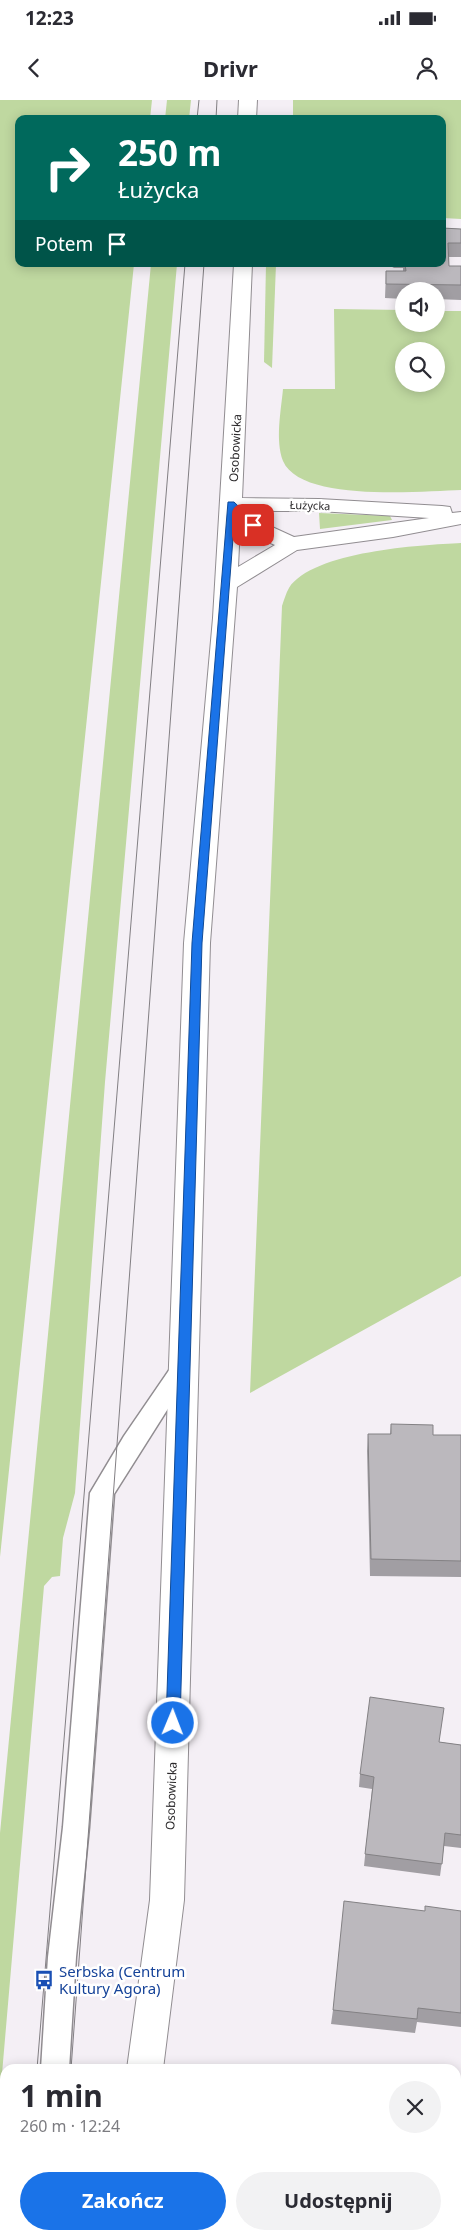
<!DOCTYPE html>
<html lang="pl">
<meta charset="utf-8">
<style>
:root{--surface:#fff;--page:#f2f2f3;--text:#2b2b33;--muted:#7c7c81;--accent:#1a73e8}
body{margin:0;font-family:"Noto Sans",sans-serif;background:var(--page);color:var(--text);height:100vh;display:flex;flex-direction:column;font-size:19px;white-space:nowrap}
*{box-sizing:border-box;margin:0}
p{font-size:16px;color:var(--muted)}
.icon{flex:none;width:28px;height:28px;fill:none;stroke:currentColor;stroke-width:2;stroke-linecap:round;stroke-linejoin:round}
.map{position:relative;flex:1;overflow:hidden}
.side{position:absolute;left:0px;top:1964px;width:461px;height:176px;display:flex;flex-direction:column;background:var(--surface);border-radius:15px 15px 0 0;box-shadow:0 2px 12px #0003}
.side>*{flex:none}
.top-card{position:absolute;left:15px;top:15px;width:431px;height:152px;border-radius:10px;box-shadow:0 2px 12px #0003;background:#00695c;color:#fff;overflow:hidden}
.buttons{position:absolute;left:395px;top:182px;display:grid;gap:10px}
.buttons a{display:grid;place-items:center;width:50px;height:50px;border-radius:50%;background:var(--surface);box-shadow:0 2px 12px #0003;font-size:25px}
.pin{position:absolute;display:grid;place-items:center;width:42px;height:42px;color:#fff;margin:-21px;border-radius:10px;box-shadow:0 2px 8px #0006}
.me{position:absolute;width:55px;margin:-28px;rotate:1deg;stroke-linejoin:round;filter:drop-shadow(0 0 4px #0008)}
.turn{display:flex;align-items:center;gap:18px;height:105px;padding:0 20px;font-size:22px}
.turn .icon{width:65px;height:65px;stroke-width:2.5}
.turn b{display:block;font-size:35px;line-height:42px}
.then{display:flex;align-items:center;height:48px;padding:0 20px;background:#0003;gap:10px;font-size:19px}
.round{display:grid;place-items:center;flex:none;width:52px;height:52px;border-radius:26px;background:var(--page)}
.head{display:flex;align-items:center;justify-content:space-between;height:85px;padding:0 20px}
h1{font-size:30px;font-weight:700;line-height:38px}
.action{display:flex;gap:10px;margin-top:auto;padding:10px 20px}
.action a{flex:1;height:58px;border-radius:30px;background:var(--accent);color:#fff;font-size:20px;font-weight:700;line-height:58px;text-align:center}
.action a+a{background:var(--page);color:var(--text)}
.status{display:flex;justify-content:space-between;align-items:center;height:35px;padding:0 25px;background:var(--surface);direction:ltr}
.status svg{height:14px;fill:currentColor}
header{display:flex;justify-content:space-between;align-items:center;height:65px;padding:0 20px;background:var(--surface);font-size:22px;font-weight:700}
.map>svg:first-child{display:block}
.green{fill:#bfd8a0;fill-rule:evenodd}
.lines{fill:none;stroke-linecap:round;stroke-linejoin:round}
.service-casing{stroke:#918d91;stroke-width:3}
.minor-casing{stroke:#918d91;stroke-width:2}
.tertiary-casing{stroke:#918d91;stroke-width:2}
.service{fill:#fff;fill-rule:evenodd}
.minor{fill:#fff;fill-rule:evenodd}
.tertiary{fill:#fff;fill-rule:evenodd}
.tram{stroke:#827f83;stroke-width:1}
.wall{fill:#a19ea3}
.building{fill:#bbb8bd;stroke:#838184}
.route{fill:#1a73e8;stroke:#114b97}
.labels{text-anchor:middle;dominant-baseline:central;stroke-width:5;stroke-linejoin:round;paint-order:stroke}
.far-street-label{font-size:11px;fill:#2b292b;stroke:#fff}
.street-label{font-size:12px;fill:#2b292b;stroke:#fff}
.near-transit-label{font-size:15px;fill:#164399;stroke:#fff;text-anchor:start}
</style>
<div class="status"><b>12:23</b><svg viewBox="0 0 49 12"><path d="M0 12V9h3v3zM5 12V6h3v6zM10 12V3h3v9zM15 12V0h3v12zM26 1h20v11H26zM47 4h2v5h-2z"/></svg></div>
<header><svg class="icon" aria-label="back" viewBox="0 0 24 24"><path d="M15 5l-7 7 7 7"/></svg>Drivr<svg class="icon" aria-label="person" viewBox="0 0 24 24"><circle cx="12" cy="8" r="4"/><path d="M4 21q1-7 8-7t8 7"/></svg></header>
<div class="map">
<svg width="461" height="2139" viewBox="0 0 461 2139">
<rect width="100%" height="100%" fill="#f4eff5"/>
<g class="green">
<path d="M0 0H152L150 19H19V164H134L0 1457Z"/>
<path d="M167 0H191L189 19H165Z"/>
<path d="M293 0H461V119L443 118 442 19H293Z"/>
<path d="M151 164H177L105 982 75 1393 63 1438 60 1476 52 1477 44 1486 0 1997V1733Z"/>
<path d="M266 164H276L272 268 264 262Z"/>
<path d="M334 209 404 210V224H436V211H461V390C423 391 301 403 283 361 275 340 281 311 283 289H335ZM404 251H436V284H404Z"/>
<path d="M319 413 390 416 392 420 320 429Z"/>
<path d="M461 443V1176L250 1293 282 506C284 500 286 493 289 488 313 451 421 445 461 443Z"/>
</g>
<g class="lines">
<defs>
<g id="service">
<path d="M182 1260 190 1263 193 1269 114 1394 89 1727 76 1857 69 1969H41L48 1857 63 1727 90 1393 124 1336 174 1263Z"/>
<rect x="51" y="2135" width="30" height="4"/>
</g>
<path id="minor" d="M232 2135H292L294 2139H234Z"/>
<g id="tertiary">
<path d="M239 0H257L256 19H238Z"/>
<path d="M234 164H252L242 398 319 399 442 406 450 407 452 413 461 412V424L393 437 297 450 237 487 210 843 184 1800 163 1969H127L150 1800 184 843 213 518ZM250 411H319L429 418 294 437 270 426ZM240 425 254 436 275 445 238 467Z"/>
<path d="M96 2135H134L133 2139H95Z"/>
</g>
</defs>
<use href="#service" class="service-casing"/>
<use href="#minor" class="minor-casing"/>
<use href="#tertiary" class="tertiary-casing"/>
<use href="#service" class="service"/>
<use href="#minor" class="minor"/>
<use href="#tertiary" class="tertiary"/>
<g class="tram">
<path d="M197 19 199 0"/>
<path d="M216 19 217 0"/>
<path d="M37 1969 185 164"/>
<path d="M71 1969 204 164"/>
<path d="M44 2135 45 2139"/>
<path d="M83 2135 84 2139"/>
</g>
</g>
<g class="wall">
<path d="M442 128 461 129V157H449V166H461V200L436 199V191H404V199L385 198 386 171H403V168H394L387 164H442Z"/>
<path d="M391 1324 433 1335H461V1477L370 1476 367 1351 368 1334H390Z"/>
<path d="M439 1642 461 1645V1748L444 1746 440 1776 364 1766 372 1689 359 1687 360 1674Z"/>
<path d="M424 1811H461V1927L417 1922 415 1933 331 1924 333 1910Z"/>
</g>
<g class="building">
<path d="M442 128 461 129V143H448L449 166H461V185L386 184V171H406L405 164H442Z"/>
<path d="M391 1324 433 1325V1335H461V1461L371 1459 368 1334H391Z"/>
<path d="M370 1597 444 1608 439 1642 461 1645V1735L445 1733 442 1764 365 1754 374 1677 360 1674Z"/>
<path d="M344 1801 425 1811V1806L461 1811V1913L418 1908 417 1919 333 1910Z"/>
</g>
<path class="route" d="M228 402H234L258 425 250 426 235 412 202 843 180 1623 178 1628 173 1629 168 1628 166 1623 192 843Z"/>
<defs>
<symbol id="bus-bare" viewBox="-9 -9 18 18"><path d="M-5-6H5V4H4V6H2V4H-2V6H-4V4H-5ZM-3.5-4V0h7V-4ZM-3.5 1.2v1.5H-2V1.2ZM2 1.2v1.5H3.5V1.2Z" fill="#1a4fb4" stroke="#fff" stroke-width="2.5" paint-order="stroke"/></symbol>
</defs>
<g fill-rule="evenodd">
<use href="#bus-bare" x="30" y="1866" width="28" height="28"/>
</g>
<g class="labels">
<g class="far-street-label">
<text transform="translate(310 405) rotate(2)">Łużycka</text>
</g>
<g class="street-label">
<text transform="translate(235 348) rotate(-87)">Osobowicka</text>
<text transform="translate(171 1696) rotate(-88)">Osobowicka</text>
</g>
<g class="near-transit-label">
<text x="59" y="1871">Serbska (Centrum<tspan x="59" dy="17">Kultury Agora)</tspan></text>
</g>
</g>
</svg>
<div class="buttons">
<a><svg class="icon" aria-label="sound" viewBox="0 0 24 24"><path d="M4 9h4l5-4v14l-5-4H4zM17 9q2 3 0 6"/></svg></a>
<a><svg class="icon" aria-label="search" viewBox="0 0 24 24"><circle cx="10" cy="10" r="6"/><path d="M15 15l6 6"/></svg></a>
</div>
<div class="pin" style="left:253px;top:425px;background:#d93025"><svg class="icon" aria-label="arrive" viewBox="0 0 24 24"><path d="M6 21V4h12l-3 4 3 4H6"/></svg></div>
<svg class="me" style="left:173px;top:1623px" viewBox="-20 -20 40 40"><circle r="17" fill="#1a73e8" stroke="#fff" stroke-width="3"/><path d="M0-11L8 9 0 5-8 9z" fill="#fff"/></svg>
<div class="top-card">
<div class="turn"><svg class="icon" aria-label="right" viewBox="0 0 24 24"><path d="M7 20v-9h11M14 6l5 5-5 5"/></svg><div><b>250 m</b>Łużycka</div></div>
<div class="then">Potem<svg class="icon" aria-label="arrive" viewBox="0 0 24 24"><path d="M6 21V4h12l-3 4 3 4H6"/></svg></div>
</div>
<section class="side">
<div class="head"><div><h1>1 min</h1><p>260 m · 12:24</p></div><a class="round"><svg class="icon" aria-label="close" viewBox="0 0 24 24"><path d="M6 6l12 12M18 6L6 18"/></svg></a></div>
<div class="action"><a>Zakończ</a><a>Udostępnij</a></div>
</section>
</div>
